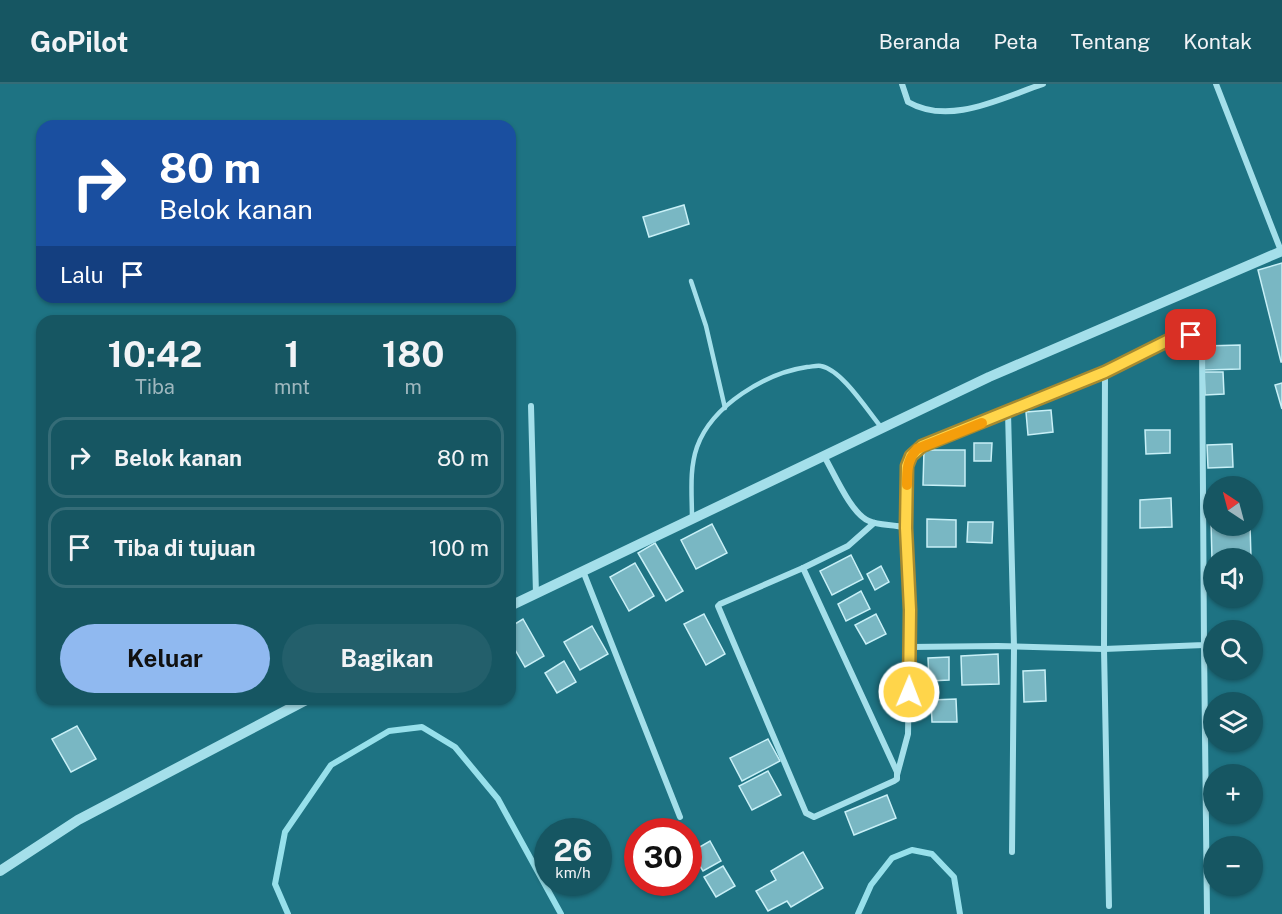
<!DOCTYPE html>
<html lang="id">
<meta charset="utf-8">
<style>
:root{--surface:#165662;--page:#235f6b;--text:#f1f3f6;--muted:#9eb7be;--line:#356c77;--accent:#90b9f0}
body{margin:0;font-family:"Public Sans",sans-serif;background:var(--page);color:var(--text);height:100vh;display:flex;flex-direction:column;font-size:22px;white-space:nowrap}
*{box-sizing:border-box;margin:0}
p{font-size:20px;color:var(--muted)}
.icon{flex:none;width:33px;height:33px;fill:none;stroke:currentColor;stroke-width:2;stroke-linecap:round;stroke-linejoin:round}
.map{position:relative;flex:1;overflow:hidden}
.panel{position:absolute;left:36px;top:231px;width:480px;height:390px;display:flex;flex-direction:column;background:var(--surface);border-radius:18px;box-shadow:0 2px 4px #0004}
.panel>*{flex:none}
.guide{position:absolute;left:36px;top:36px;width:480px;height:183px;border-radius:18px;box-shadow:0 2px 4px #0004;background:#1a4fa0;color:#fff;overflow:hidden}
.needle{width:39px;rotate:324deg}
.fabs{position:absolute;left:1203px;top:392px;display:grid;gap:12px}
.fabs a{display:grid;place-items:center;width:60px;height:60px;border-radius:50%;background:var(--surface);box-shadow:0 2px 4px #0004;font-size:30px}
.speed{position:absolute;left:534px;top:734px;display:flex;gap:12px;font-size:30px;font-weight:700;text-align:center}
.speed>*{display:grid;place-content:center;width:78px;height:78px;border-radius:50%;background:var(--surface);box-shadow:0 2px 4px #0004;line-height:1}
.speed small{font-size:15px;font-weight:400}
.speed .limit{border:9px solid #d22;background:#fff;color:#111}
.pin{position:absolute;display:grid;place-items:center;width:51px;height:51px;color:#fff;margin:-26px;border-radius:12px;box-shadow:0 3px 9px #0006}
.me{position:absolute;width:66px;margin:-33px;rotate:1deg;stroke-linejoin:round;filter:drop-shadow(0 0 4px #0008)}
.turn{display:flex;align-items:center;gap:21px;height:126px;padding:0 24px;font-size:27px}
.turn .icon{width:78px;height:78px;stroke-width:2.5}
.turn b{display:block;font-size:42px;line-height:51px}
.then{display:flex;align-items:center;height:57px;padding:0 24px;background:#0003;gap:12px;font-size:22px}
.eta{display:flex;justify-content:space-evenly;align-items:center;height:102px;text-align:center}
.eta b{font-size:36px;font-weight:700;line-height:42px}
.button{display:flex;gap:12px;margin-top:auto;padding:12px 24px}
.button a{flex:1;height:69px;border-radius:36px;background:var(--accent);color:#111;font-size:24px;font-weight:700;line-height:69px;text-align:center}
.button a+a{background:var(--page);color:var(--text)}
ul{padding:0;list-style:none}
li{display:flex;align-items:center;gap:18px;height:81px;margin:0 12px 9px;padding:0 12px;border:3px solid var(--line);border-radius:18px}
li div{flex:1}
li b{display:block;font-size:22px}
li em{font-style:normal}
header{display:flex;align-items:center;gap:36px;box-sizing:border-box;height:84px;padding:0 30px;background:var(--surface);border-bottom:2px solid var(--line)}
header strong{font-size:28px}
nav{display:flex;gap:33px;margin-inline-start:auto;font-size:21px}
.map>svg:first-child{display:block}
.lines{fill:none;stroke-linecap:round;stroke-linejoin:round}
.stream{stroke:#97e0eb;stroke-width:6}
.building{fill:#79b7c3;stroke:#c8f0f7;stroke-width:1.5}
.service{stroke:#a4dfea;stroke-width:4.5}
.minor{stroke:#a4dfea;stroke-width:6}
.tertiary{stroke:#a4dfea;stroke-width:10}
.route-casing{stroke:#a68a30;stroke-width:15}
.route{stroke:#ffd54a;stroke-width:10}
.slow{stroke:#f59e0b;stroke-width:10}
</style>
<header>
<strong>GoPilot</strong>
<nav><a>Beranda</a><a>Peta</a><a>Tentang</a><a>Kontak</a></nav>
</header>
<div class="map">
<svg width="1282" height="830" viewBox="0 0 1282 830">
<rect width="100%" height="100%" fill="#1e7383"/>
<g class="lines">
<g class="stream">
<path d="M288 830 275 800 285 748 331 681 389 647 422 643 455 663 498 715 561 830"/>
<path d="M858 830 871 801 892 774 912 766 932 770 954 793 960 830"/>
</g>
</g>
<g class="building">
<path d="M684 121 689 140 649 153 643 133Z"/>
<path d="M1282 179V278H1281L1258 186Z"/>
<path d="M1240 261V285L1204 286V262Z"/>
<path d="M1204 288H1223L1224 310 1205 311Z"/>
<path d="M1282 299V325L1275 301Z"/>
<path d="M1051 326 1053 348 1028 351 1026 328Z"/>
<path d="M1145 346H1170V369L1146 370Z"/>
<path d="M974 359H992L991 377H974Z"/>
<path d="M1232 360 1233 383 1208 384 1207 361Z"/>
<path d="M924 366H965V402L923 401Z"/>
<path d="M1171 414 1172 443 1140 444V416Z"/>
<path d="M927 435 956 436V463H927Z"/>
<path d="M1211 437H1214V441H1250L1251 474H1214L1212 476Z"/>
<path d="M968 438H993L992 459 967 458Z"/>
<path d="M712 440 727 469 696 485 681 456Z"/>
<path d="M655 459 683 507 666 517 638 469Z"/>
<path d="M851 471 863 495 832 511 820 487Z"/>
<path d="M635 479 654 512 629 527 610 493Z"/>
<path d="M881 482 889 498 875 506 867 490Z"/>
<path d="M861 507 870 525 846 537 838 520Z"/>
<path d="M704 530 725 570 706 581 684 540Z"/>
<path d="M876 530 886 550 866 560 855 541Z"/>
<path d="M523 535 544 572 525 583 510 557V543Z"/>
<path d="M592 542 608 570 580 586 564 558Z"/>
<path d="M998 570 999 600 962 601 961 572Z"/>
<path d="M949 573V596L929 597 928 574Z"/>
<path d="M564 577 576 598 557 609 545 589Z"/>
<path d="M1045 586 1046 617 1024 618 1023 587Z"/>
<path d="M956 615 957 638H932L931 616Z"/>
<path d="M77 642 96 675 71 688 52 655Z"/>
<path d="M768 655 780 677 742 697 730 674Z"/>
<path d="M768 687 781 711 752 726 739 702Z"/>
<path d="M887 711 896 734 854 751 845 728Z"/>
<path d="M710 757 721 777 703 787 691 768Z"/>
<path d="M803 768 823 804 791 823 787 817 768 827 756 807 776 796 771 787Z"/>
<path d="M723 782 735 802 716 813 704 793Z"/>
</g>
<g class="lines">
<g class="service">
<path d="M691 197 706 242 725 324"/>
<path d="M692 435C692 410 689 386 697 363 712 321 766 289 807 283 811 283 817 281 821 282 842 286 867 326 881 343"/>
</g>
<g class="minor">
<path d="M902 0 908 18C950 42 1001 14 1043 0"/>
<path d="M1216 0 1281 167"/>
<path d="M1105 288 1104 565 1109 822"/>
<path d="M531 322 536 510"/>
<path d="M1008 328 1014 563 1012 768"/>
<path d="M824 372C834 389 851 430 869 437 880 442 893 440 906 444L910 526 908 650 897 691"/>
<path d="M906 444 907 382 911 372 917 365 1105 288 1171 255 1191 251 1202 258 1204 561 1104 565 998 562 910 563"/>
<path d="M803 484 897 688V695L894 697 814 733 806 729 718 522 720 520Z"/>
<path d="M803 484 848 462 874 439"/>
<path d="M583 487 680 733"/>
<path d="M1204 561 1207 830"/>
</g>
<g class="tertiary">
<path d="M510 522 989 293 1282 167"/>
<path d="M0 787 78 736 308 615"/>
</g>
</g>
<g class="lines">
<defs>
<path id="route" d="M909 608 910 526 906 444 907 382 911 372 922 362 1105 288 1171 255 1191 251"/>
</defs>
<use href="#route" class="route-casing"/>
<use href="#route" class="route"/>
<path class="slow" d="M907 401C907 386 907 376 917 365L982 339"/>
</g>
</svg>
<div class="fabs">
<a><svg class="needle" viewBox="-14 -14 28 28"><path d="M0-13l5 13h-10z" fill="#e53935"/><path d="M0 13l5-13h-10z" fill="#9eb7be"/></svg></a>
<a><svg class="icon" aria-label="sound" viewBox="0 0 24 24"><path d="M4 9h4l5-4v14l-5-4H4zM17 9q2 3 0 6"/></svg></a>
<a><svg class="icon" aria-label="search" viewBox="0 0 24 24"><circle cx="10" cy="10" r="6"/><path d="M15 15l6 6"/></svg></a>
<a><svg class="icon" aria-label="layers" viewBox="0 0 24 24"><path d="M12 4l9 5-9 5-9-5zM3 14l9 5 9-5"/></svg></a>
<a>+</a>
<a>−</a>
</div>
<div class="speed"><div>26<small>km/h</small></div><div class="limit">30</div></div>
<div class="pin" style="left:1191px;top:251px;background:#d93025"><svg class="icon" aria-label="arrive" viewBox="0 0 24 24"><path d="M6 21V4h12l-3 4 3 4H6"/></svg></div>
<svg class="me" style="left:909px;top:608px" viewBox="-20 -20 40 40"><circle r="17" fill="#ffd54a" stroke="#fff" stroke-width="3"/><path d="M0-11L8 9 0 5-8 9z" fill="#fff"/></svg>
<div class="guide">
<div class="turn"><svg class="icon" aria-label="right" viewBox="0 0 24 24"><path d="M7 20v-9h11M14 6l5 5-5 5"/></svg><div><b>80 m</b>Belok kanan</div></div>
<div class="then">Lalu<svg class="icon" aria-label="arrive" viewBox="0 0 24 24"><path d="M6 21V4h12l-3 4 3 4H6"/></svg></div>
</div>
<section class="panel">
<div class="eta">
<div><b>10:42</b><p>Tiba</p></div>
<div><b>1</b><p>mnt</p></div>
<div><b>180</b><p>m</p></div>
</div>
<ul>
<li><svg class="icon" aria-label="right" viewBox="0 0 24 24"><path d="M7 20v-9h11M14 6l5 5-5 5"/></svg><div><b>Belok kanan</b></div><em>80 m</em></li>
<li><svg class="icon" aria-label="arrive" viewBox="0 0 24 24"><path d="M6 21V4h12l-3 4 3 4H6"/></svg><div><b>Tiba di tujuan</b></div><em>100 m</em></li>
</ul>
<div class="button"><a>Keluar</a><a>Bagikan</a></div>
</section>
</div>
